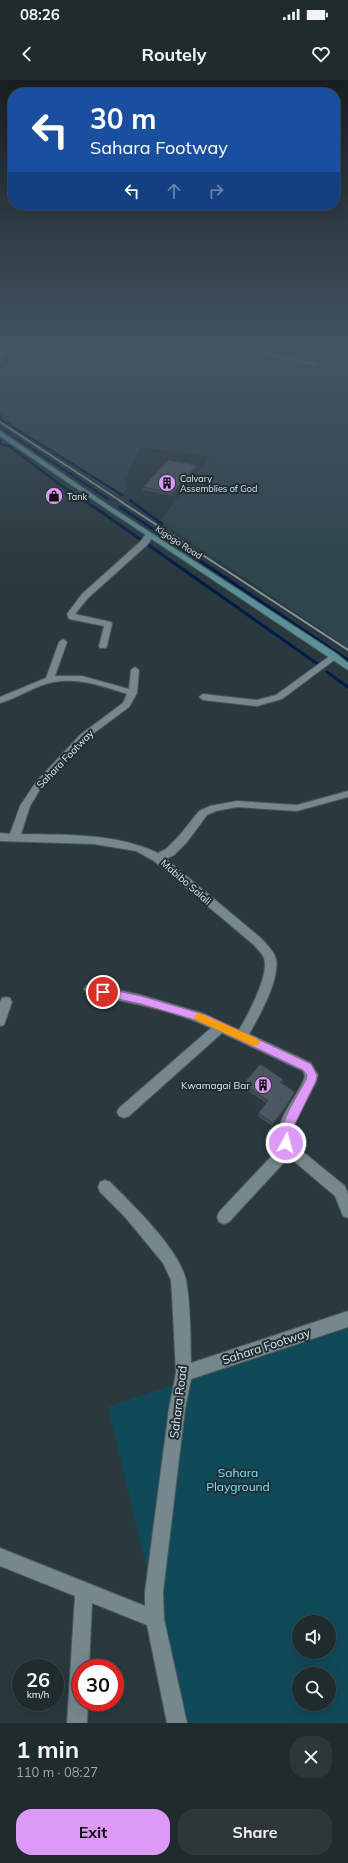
<!DOCTYPE html>
<meta charset="utf-8">
<style>
:root{--surface:#202b2e;--page:#2d373a;--text:#f1f3f6;--muted:#a2a7aa;--line:#3d474a;--accent:#dc99f5}
body{margin:0;font-family:Mulish,sans-serif;background:var(--page);color:var(--text);height:100vh;display:flex;flex-direction:column;font-size:15px;white-space:nowrap}
*{box-sizing:border-box;margin:0}
p{font-size:13px;color:var(--muted)}
.icon{flex:none;width:22px;height:22px;fill:none;stroke:currentColor;stroke-width:2;stroke-linecap:round;stroke-linejoin:round}
.map{position:relative;height:1643px;overflow:hidden}
.panel{display:flex;flex-direction:column;background:var(--surface);flex:1}
.panel>*{flex:none}
.hud{position:absolute;left:8px;top:8px;width:332px;height:122px;border-radius:16px;box-shadow:0 4px 16px #0002,0 0 0 1px var(--line);background:#1a4fa0;color:#fff;overflow:hidden}
.fabs{position:absolute;left:292px;top:1535px;display:grid;gap:8px}
.fabs a{display:grid;place-items:center;width:44px;height:44px;border-radius:50%;background:var(--surface);box-shadow:0 4px 16px #0002,0 0 0 1px var(--line);font-size:20px}
.speed{position:absolute;left:12px;top:1579px;display:flex;gap:8px;font-size:20px;font-weight:700;text-align:center}
.speed>*{display:grid;place-content:center;width:52px;height:52px;border-radius:50%;background:var(--surface);box-shadow:0 4px 16px #0002,0 0 0 1px var(--line);line-height:1}
.speed small{font-size:10px;font-weight:400}
.speed .limit{border:6px solid #d22;background:#fff;color:#111}
.pin{position:absolute;display:grid;place-items:center;width:34px;height:34px;color:#fff;margin:-17px;border:2px solid #fff;border-radius:50%;box-shadow:0 1px 4px #0007}
.me{position:absolute;width:44px;margin:-22px;rotate:7deg;stroke-linejoin:round;filter:drop-shadow(0 0 3px #0008)}
.turn{display:flex;align-items:center;gap:14px;height:84px;padding:0 16px;font-size:18px}
.turn .icon{width:52px;height:52px;stroke-width:2.5}
.turn b{display:block;font-size:28px;line-height:34px}
.lanes{display:flex;align-items:center;height:38px;padding:0 16px;background:#0003;justify-content:center;gap:20px;direction:ltr}
.lanes .off{opacity:.35}
.round{display:grid;place-items:center;flex:none;width:42px;height:42px;border-radius:16px;background:var(--page)}
.overview{display:flex;align-items:center;justify-content:space-between;height:68px;padding:0 16px}
h1{font-size:24px;font-weight:700;line-height:30px}
.button{display:flex;gap:8px;margin-top:auto;padding:8px 16px}
.button a{flex:1;height:46px;border-radius:16px;background:var(--accent);color:#111;font-size:16px;font-weight:700;line-height:46px;text-align:center}
.button a+a{background:var(--page);color:var(--text)}
.status{display:flex;justify-content:space-between;align-items:center;height:28px;padding:0 20px;background:var(--surface);direction:ltr}
.status svg{height:11px;fill:currentColor}
header{display:flex;justify-content:space-between;align-items:center;height:52px;padding:0 16px;background:var(--surface);font-size:18px;font-weight:700}
.map>svg:first-child{display:block}
.built{fill:#2e454c}
.green{fill:#104a59;fill-rule:evenodd}
.lines{fill:none;stroke-linecap:round;stroke-linejoin:round}
.stream-far1{stroke:#001b4a;stroke-width:2.5}
.stream{stroke:#001b4a;stroke-width:3}
.minor-casing{stroke:#4a585c;stroke-width:2}
.secondary-casing{stroke:#4a585c;stroke-width:2}
.minor{fill:#76878d;fill-rule:evenodd}
.secondary{fill:#5b9096;fill-rule:evenodd}
.rail-far1{stroke:#899498;stroke-width:1.5}
.rail{stroke:#899498;stroke-width:2}
.wall{fill:#404c53}
.shaded-wall{fill:#343e44}
.building{fill:#4b5861;stroke:#343e44}
.route{fill:#dc99f5;stroke:#8f639f}
.slow{fill:#f59e0b}
.labels{text-anchor:middle;dominant-baseline:central;stroke-width:4;stroke-linejoin:round;paint-order:stroke}
.far-poi-label{font-size:9px;fill:#dee7ea;stroke:#202f34;text-anchor:start}
.far-street-label{font-size:9px;fill:#dee7ea;stroke:#202f34}
.street-label{font-size:10px;fill:#dee7ea;stroke:#202f34}
.poi-label{font-size:10px;fill:#dee7ea;stroke:#202f34;text-anchor:end}
.near-street-label{font-size:12px;fill:#dee7ea;stroke:#202f34}
.near-park-label{font-size:12px;fill:#7de0fd;stroke:#202f34}
</style>
<div class="status"><b>08:26</b><svg viewBox="0 0 49 12"><path d="M0 12V9h3v3zM5 12V6h3v6zM10 12V3h3v9zM15 12V0h3v12zM26 1h20v11H26zM47 4h2v5h-2z"/></svg></div>
<header><svg class="icon" aria-label="back" viewBox="0 0 24 24"><path d="M15 5l-7 7 7 7"/></svg>Routely<svg class="icon" aria-label="heart" viewBox="0 0 24 24"><path d="M12 20l-8-8c-3-5 5-10 8-4 3-6 11-1 8 4z"/></svg></header>
<div class="map">
<svg width="348" height="1643" viewBox="0 0 348 1643">
<rect width="100%" height="100%" fill="#2a393e"/>
<path class="built" d="M21 268H225L247 271 242 276 279 282 292 276 348 287V568L160 441 231 349 209 377 141 367 125 398 126 409 124 412 114 414 26 356 0 333V291Z"/>
<path class="green" d="M348 1246V1643H184L108 1327ZM299 1542H329V1572H299ZM299 1594H329V1624H299Z"/>
<g class="lines">
<g class="stream-far1">
<path d="M0 288 19 268"/>
<path d="M0 336 2 340 122 415"/>
<path d="M0 347 108 419"/>
<path d="M0 360 1 364 9 366 59 404"/>
<path d="M61 405 86 422"/>
<path d="M130 420 132 422"/>
</g>
<g class="stream">
<path d="M85 421 106 435"/>
<path d="M131 421 162 444"/>
<path d="M120 427 348 580"/>
<path d="M107 436 322 587"/>
<path d="M327 592 348 607"/>
</g>
<defs>
<g id="minor">
<path d="M7 268H13L0 279V274Z"/>
<path d="M264 268H270L274 274 316 283 313 285 270 276 266 273Z"/>
<path d="M147 453 154 455 147 465 88 518 75 534 111 542 112 544 107 566 106 568H100L99 566 104 546 69 539 67 534 82 514 141 461Z"/>
<path d="M63 559 67 562 55 596H82L129 609 131 590 135 587 139 590 137 613 129 627 86 659 42 706 30 726 21 754C67 755 116 753 158 773L166 769 179 756 199 731 210 726 237 721 297 725 348 711V717L297 731 237 727 216 731 207 735 187 762 174 775 166 779 262 859C267 865 274 871 276 879 280 899 259 937 249 954L311 983 318 995 316 1002 294 1044 291 1057 297 1067 345 1106 348 1114V1138L343 1136 335 1116 289 1077 229 1142 224 1144 219 1142 217 1137 219 1132 281 1066C270 1041 299 1018 305 996L303 991 222 953 129 1036 124 1038 119 1036 117 1032 119 1028 211 948C173 930 130 923 90 914L86 912 84 909 86 906 90 904 141 915 202 933 239 950C248 934 270 895 264 878 262 873 257 869 254 865L154 781 136 771 94 764 0 761V753L10 754 20 726 36 702 80 655 123 623 127 614C99 605 70 594 40 606 27 611 14 619 0 623V617L46 598 59 562Z"/>
<path d="M334 573 338 576 337 578 282 619 257 626 203 620 199 617 203 614 257 620 276 615Z"/>
<path d="M6 917 10 918 12 922 4 945 0 946V922L2 918Z"/>
<path d="M105 1100 110 1102C133 1125 179 1169 186 1200 191 1227 190 1256 191 1283L348 1231V1247L191 1299 185 1329 163 1512 164 1539 187 1643H167L147 1545 92 1523 89 1588H81V1622H88L87 1643H67L75 1516 0 1486V1468L145 1526V1512L169 1329 176 1293 172 1215 171 1200 163 1183 125 1137 100 1112 98 1107 100 1102Z"/>
</g>
<path id="secondary" d="M0 351 108 425 337 574 348 583V590L104 427 0 356Z"/>
</defs>
<use href="#minor" class="minor-casing"/>
<use href="#secondary" class="secondary-casing"/>
<use href="#minor" class="minor"/>
<use href="#secondary" class="secondary"/>
<path class="rail-far1" d="M0 342 122 422"/>
<path class="rail" d="M120 421 348 570"/>
</g>
<g class="wall">
<path d="M197 385V388L173 416 143 410V407Z"/>
<path d="M283 999V1002L281 1003 295 1012 294 1015 284 1031 272 1046 258 1036V1033L266 1023 242 1007 243 1004Z"/>
</g>
<g class="shaded-wall">
<path d="M197 385V388L173 416V413Z"/>
<path d="M295 1012 294 1015 284 1031 272 1046 273 1043Z"/>
</g>
<g class="building">
<path d="M168 380 197 385 173 413 143 407Z"/>
<path d="M260 984 283 999 280 1002 295 1012 285 1028 273 1043 258 1033 268 1021 243 1004Z"/>
</g>
<linearGradient id="sky" x2="0" y2="1"><stop stop-color="#171f22"/><stop offset="0.54" stop-color="#445463"/><stop offset="1" stop-color="#445463" stop-opacity="0"/></linearGradient>
<rect width="348" height="498" fill="url(#sky)"/>
<path class="route" d="M103 908 141 916 206 935 311 984 317 995 316 1001 290 1054 292 1063 290 1067 286 1068 282 1067 279 1054 289 1030 306 1000 307 995 303 990 199 941 141 924 100 915 98 912Z"/>
<path class="slow" d="M199 933 258 959 260 962 258 965H251L196 940 194 937 196 934Z"/>
<defs>
<symbol id="building-disc" viewBox="-11 -11 22 22"><circle r="9.5" fill="#dc99f5" stroke="#202f34"/><path d="M-4-6H4V6H1V3H-1V6H-4ZM-2.5-4.3h1.7v1.8h-1.7ZM.8-4.3h1.7v1.8H.8ZM-2.5-1h1.7V.8h-1.7ZM.8-1h1.7V.8H.8Z" fill="#111"/></symbol>
<symbol id="shop-disc" viewBox="-11 -11 22 22"><circle r="9.5" fill="#dc99f5" stroke="#202f34"/><path d="M-5-2.5h2.3a2.7 3.5 0 0 1 5.4 0H5L5.5 6h-11ZM-1.5-2.5h3a1.5 2.3 0 0 0-3 0Z" fill="#111"/></symbol>
</defs>
<g fill-rule="evenodd">
<use href="#building-disc" x="157" y="393" width="20" height="20"/>
<use href="#shop-disc" x="44" y="406" width="20" height="20"/>
<use href="#building-disc" x="253" y="995" width="20" height="20"/>
</g>
<g class="labels">
<g class="far-poi-label">
<text x="180" y="398">Calvary<tspan x="180" dy="10">Assemblies of God</tspan></text>
<text x="67" y="416">Tank</text>
</g>
<g class="far-street-label">
<text transform="translate(179 462) rotate(33)">Kigogo Road</text>
</g>
<g class="street-label">
<text transform="translate(65 679) rotate(-46)">Sahara Footway</text>
<text transform="translate(186 802) rotate(41)">Mabibo Salali</text>
</g>
<g class="poi-label">
<text x="250" y="1005">Kwamagai Bar</text>
</g>
<g class="near-street-label">
<text transform="translate(266 1266) rotate(-18)">Sahara Footway</text>
<text transform="translate(178 1322) rotate(-83)">Sahara Road</text>
</g>
<g class="near-park-label">
<text x="238" y="1392">Sahara<tspan x="238" dy="14">Playground</tspan></text>
</g>
</g>
</svg>
<div class="fabs">
<a><svg class="icon" aria-label="sound" viewBox="0 0 24 24"><path d="M4 9h4l5-4v14l-5-4H4zM17 9q2 3 0 6"/></svg></a>
<a><svg class="icon" aria-label="search" viewBox="0 0 24 24"><circle cx="10" cy="10" r="6"/><path d="M15 15l6 6"/></svg></a>
</div>
<div class="speed"><div>26<small>km/h</small></div><div class="limit">30</div></div>
<div class="pin" style="left:103px;top:912px;background:#d93025"><svg class="icon" aria-label="arrive" viewBox="0 0 24 24"><path d="M6 21V4h12l-3 4 3 4H6"/></svg></div>
<svg class="me" style="left:286px;top:1063px" viewBox="-20 -20 40 40"><circle r="17" fill="#dc99f5" stroke="#fff" stroke-width="3"/><path d="M0-11L8 9 0 5-8 9z" fill="#fff"/></svg>
<div class="hud">
<div class="turn"><svg class="icon" aria-label="left" viewBox="0 0 24 24"><path d="M17 20v-9H6M10 6l-5 5 5 5"/></svg><div><b>30 m</b>Sahara Footway</div></div>
<div class="lanes"><svg class="icon" aria-label="left" viewBox="0 0 24 24"><path d="M17 20v-9H6M10 6l-5 5 5 5"/></svg><svg class="icon off" aria-label="ahead" viewBox="0 0 24 24"><path d="M12 20V5M6 11l6-6 6 6"/></svg><svg class="icon off" aria-label="right" viewBox="0 0 24 24"><path d="M7 20v-9h11M14 6l5 5-5 5"/></svg></div>
</div>
</div>
<section class="panel">
<div class="overview"><div><h1>1 min</h1><p>110 m · 08:27</p></div><a class="round"><svg class="icon" aria-label="close" viewBox="0 0 24 24"><path d="M6 6l12 12M18 6L6 18"/></svg></a></div>
<div class="button"><a>Exit</a><a>Share</a></div>
</section>
